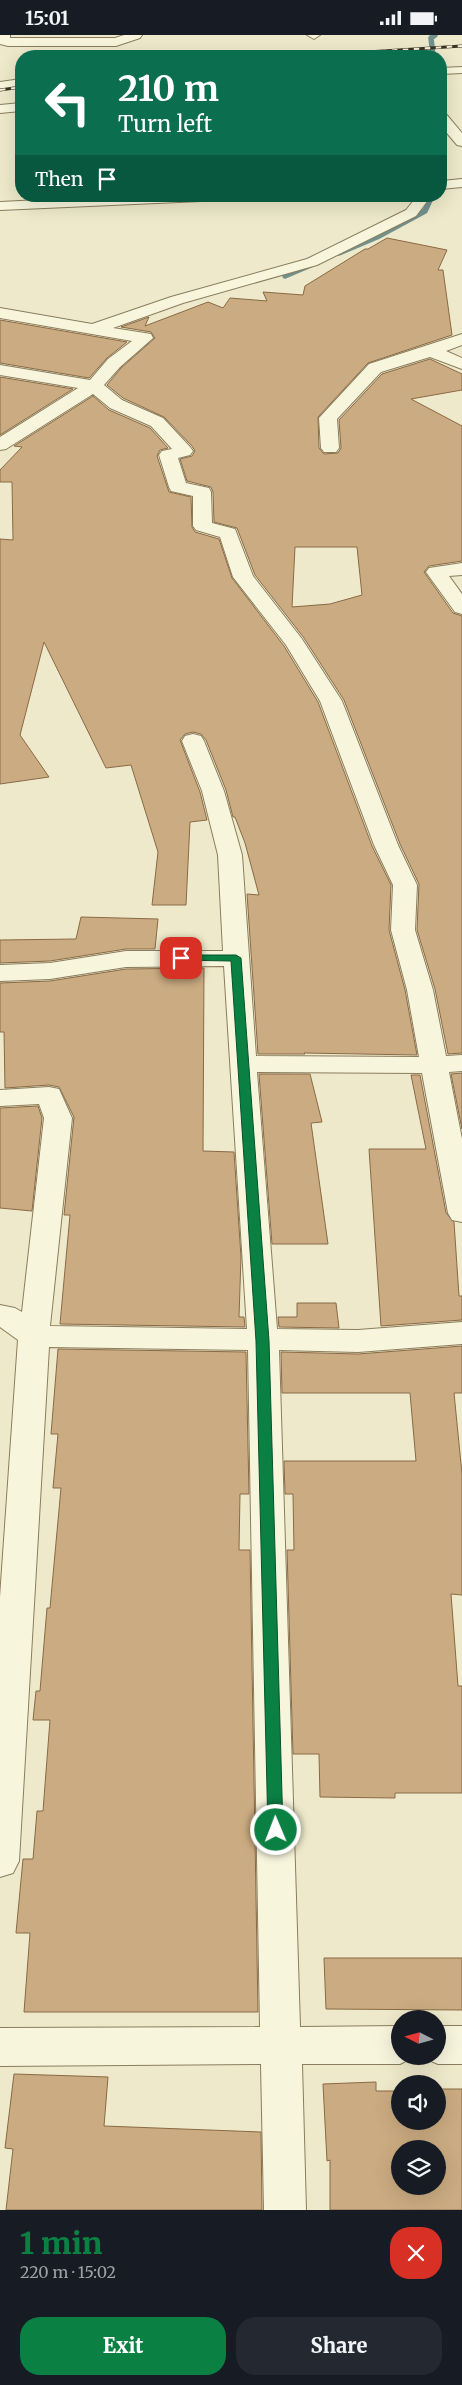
<!DOCTYPE html>
<meta charset="utf-8">
<style>
:root{--surface:#171b24;--page:#242831;--text:#f1f3f6;--muted:#9ea1a6;--accent:#0b8043}
body{margin:0;font-family:Merriweather,serif;background:var(--page);color:var(--text);height:100vh;display:flex;flex-direction:column;font-size:19px;white-space:nowrap}
*{box-sizing:border-box;margin:0}
p{font-size:16px;color:var(--muted)}
.icon{flex:none;width:28px;height:28px;fill:none;stroke:currentColor;stroke-width:2;stroke-linecap:round;stroke-linejoin:round}
.map{position:relative;height:2175px;overflow:hidden}
.side{display:flex;flex-direction:column;background:var(--surface);flex:1}
.side>*{flex:none}
.banner{position:absolute;left:15px;top:15px;width:432px;height:152px;border-radius:20px;box-shadow:0 5px 20px #0002;background:#0b6e4f;color:#fff;overflow:hidden}
.needle{width:32px;rotate:276deg}
.buttons{position:absolute;left:391px;top:1975px;display:grid;gap:10px}
.buttons a{display:grid;place-items:center;width:55px;height:55px;border-radius:50%;background:var(--surface);box-shadow:0 5px 20px #0002;font-size:25px}
.pin{position:absolute;display:grid;place-items:center;width:42px;height:42px;color:#fff;margin:-21px;border-radius:10px;box-shadow:0 2px 8px #0006}
.me{position:absolute;width:55px;margin:-28px;rotate:359deg;stroke-linejoin:round;filter:drop-shadow(0 0 4px #0008)}
.turn{display:flex;align-items:center;gap:18px;height:105px;padding:0 20px;font-size:22px}
.turn .icon{width:65px;height:65px;stroke-width:2.5}
.turn b{display:block;font-size:35px;line-height:42px}
.then{display:flex;align-items:center;height:48px;padding:0 20px;background:#0003;gap:10px;font-size:19px}
.round{display:grid;place-items:center;flex:none;width:52px;height:52px;border-radius:20px;background:var(--page)}
.head{display:flex;align-items:center;justify-content:space-between;height:85px;padding:0 20px}
h1{font-size:30px;font-weight:800;line-height:38px;color:var(--accent)}
.action{display:flex;gap:10px;margin-top:auto;padding:10px 20px}
.action a{flex:1;height:58px;border-radius:20px;background:var(--accent);color:#fff;font-size:20px;font-weight:800;line-height:58px;text-align:center}
.action a+a{background:var(--page);color:var(--text)}
.status{display:flex;justify-content:space-between;align-items:center;height:35px;padding:0 25px;background:var(--surface);direction:ltr}
.status svg{height:14px;fill:currentColor}
.map>svg:first-child{display:block}
.lines{fill:none;stroke-linecap:round;stroke-linejoin:round}
.stream{stroke:#71918e;stroke-width:5.5}
.building{fill:#cbab81;stroke:#896a45;fill-rule:evenodd}
.service-casing{stroke:#8a7d5e;stroke-width:2}
.minor-casing{stroke:#8a7d5e;stroke-width:2}
.service{fill:#f8f5dd;fill-rule:evenodd}
.minor{fill:#f8f5dd;fill-rule:evenodd}
.rail-casing{stroke:#3b3221;stroke-width:3}
.rail{stroke:#f5f2d9;stroke-width:2;stroke-dasharray:5.5;stroke-linecap:butt}
.route{fill:#0b8043;stroke:#07532c}
</style>
<div class="status"><b>15:01</b><svg viewBox="0 0 49 12"><path d="M0 12V9h3v3zM5 12V6h3v6zM10 12V3h3v9zM15 12V0h3v12zM26 1h20v11H26zM47 4h2v5h-2z"/></svg></div>
<div class="map">
<svg width="462" height="2175" viewBox="0 0 462 2175">
<rect width="100%" height="100%" fill="#eee9ca"/>
<g class="lines">
<g class="stream">
<path d="M433 21 431 3 435 0"/>
<path d="M339 218 377 202 425 176 432 161"/>
<path d="M285 241 313 229"/>
</g>
</g>
<g class="building">
<path d="M387 203 447 215 438 235H443L452 300 368 328 318 382 319 413 324 419 338 418 341 413 339 385 382 339 430 324 462 339V355L411 364 462 391V526L429 531 424 537 453 578 462 581V1018L448 1019 435 954 417 895 419 849 400 809 344 665 304 603 255 540 237 493 214 487 213 457 211 452 187 446 180 424 192 421 195 416 192 411 164 382 123 363 107 350 121 333 155 303 151 297 121 292 149 282 145 291 208 267 223 273 230 263 267 266 263 257 303 260 305 251 365 214H368ZM295 512H357L362 560 330 569 292 572Z"/>
<path d="M0 285 127 307 107 323 89 343 0 328Z"/>
<path d="M0 342 73 354 0 400Z"/>
<path d="M93 361 109 375 150 393 168 413 160 415 157 421 169 457 191 462 192 492 195 497 219 504 232 543 284 611 318 667 372 811 391 850 389 895 405 955 417 1020 304 1018 305 1019H258L247 859 259 860 245 808 235 782H233L226 755 206 705 201 699 193 697 185 699 180 705 200 757 207 785 190 787 186 870H152L158 817 131 730 106 733 44 607 20 700 49 742 0 749V504L13 505 12 447H0V435L22 412 14 411Z"/>
<path d="M81 882 158 884 155 914H126L50 926 0 928V905L76 904Z"/>
<path d="M204 933 203 1116 234 1117 241 1222 239 1282H244L245 1292 60 1289 70 1180H64L74 1082 59 1052 49 1050 5 1053 4 997H0V948L50 946 126 934Z"/>
<path d="M462 1038V1094L451 1039Z"/>
<path d="M259 1039H310L322 1087 311 1088 328 1209H272Z"/>
<path d="M411 1040H420L446 1178 454 1187 459 1261H462V1285L381 1291 369 1114H426Z"/>
<path d="M38 1071 42 1083 32 1176 0 1173V1073Z"/>
<path d="M297 1268H336L339 1293 279 1292 278 1282H297Z"/>
<path d="M462 1311V1358H454L462 1439V1560L451 1559 458 1651H462V1758H395V1763L320 1762 319 1719H293L287 1515H294L293 1459H285L284 1426H416L410 1358H282L281 1317 358 1319Z"/>
<path d="M58 1314 246 1317 249 1459H240L239 1515H250L258 1977H24L30 1898H16L23 1824H33L37 1776H43L50 1685H33L36 1656H40L47 1573H50L61 1453H53L58 1399H51Z"/>
<path d="M324 1923H462V1975L326 1974Z"/>
<path d="M14 2039 108 2042 104 2091 261 2097 262 2175H6L13 2114 5 2113Z"/>
<path d="M376 2047V2056H400V2086H438V2054H462V2175H330V2125L327 2126 323 2049ZM400 2114H438V2151H400Z"/>
</g>
<g class="lines">
<defs>
<path id="service" d="M462 32V38L441 39V33Z"/>
<g id="minor">
<path d="M0 0H10V3H115L124 0H142L140 3 116 11H8L0 9Z"/>
<path d="M307 0H320L314 4Z"/>
<path d="M21 44V52L0 55V47Z"/>
<path d="M21 68V76L0 78V70Z"/>
<path d="M441 78 446 79 462 98V111L457 110 441 91Z"/>
<path d="M462 144V152L441 154V146Z"/>
<path d="M120 161H231L224 165 0 175V167Z"/>
<path d="M411 161H426L428 165 416 181 317 230 183 268 113 293 151 299 153 303 120 332 104 350 122 365 163 383 190 412 193 416 190 420 178 423 186 448 209 453 211 457 212 488 235 494 253 541 302 604 342 666 398 810 417 850 415 895 433 955 446 1021 462 1020V1036L449 1037 462 1104V1187L452 1185 448 1178 422 1038 257 1037 277 1294 358 1295 462 1287V1309L358 1317 279 1315 300 1992 400 1991V2021H415L400 2029H302L306 2175H264L261 2029 0 2031V1993L260 1992 248 1315 49 1312 19 1826 13 1838 0 1842V1562L18 1305 0 1292V1270L15 1273 22 1277 44 1083 39 1069 0 1071V1055L49 1052 59 1054 72 1083 50 1291 247 1294 224 931 126 932 50 944 0 946V930L50 928 126 916H223L218 820 202 756 182 706 185 701 193 699 201 701 204 706 224 756 242 820 256 1021 419 1022 407 955 391 895 393 850 374 810 320 666 286 610 233 542 220 502 196 495 193 491V461L171 456 169 452 159 420 162 416 172 414 151 391 110 373 93 359 6 414 0 415V402L78 353 0 340V330L90 345 108 324 132 306 0 283V273L92 289 171 262 307 224 406 175 414 165Z"/>
<path d="M462 299V310L446 316 462 323V334L430 322 381 337 337 384 339 413 336 417H324L321 413 319 383 369 329Z"/>
<path d="M462 528V540L449 541 462 559V579L455 577 426 537 429 533Z"/>
<path d="M438 1991H462V2029H438L424 2023 423 2021H438Z"/>
</g>
</defs>
<use href="#service" class="service-casing"/>
<use href="#minor" class="minor-casing"/>
<use href="#service" class="service"/>
<use href="#minor" class="minor"/>
<defs>
<g id="rail">
<path d="M304 21 462 11"/>
<path d="M0 55 21 52"/>
</g>
</defs>
<use href="#rail" class="rail-casing"/>
<use href="#rail" class="rail"/>
</g>
<path class="route" d="M181 920H236L241 923 269 1306 283 1795 281 1800 276 1802 270 1800 268 1795 256 1306 231 926 177 925 176 923Z"/>
</svg>
<div class="buttons">
<a><svg class="needle" viewBox="-14 -14 28 28"><path d="M0-13l5 13h-10z" fill="#e53935"/><path d="M0 13l5-13h-10z" fill="#9ea1a6"/></svg></a>
<a><svg class="icon" aria-label="sound" viewBox="0 0 24 24"><path d="M4 9h4l5-4v14l-5-4H4zM17 9q2 3 0 6"/></svg></a>
<a><svg class="icon" aria-label="layers" viewBox="0 0 24 24"><path d="M12 4l9 5-9 5-9-5zM3 14l9 5 9-5"/></svg></a>
</div>
<div class="pin" style="left:181px;top:923px;background:#d93025"><svg class="icon" aria-label="arrive" viewBox="0 0 24 24"><path d="M6 21V4h12l-3 4 3 4H6"/></svg></div>
<svg class="me" style="left:276px;top:1795px" viewBox="-20 -20 40 40"><circle r="17" fill="#0b8043" stroke="#fff" stroke-width="3"/><path d="M0-11L8 9 0 5-8 9z" fill="#fff"/></svg>
<div class="banner">
<div class="turn"><svg class="icon" aria-label="left" viewBox="0 0 24 24"><path d="M17 20v-9H6M10 6l-5 5 5 5"/></svg><div><b>210 m</b>Turn left</div></div>
<div class="then">Then<svg class="icon" aria-label="arrive" viewBox="0 0 24 24"><path d="M6 21V4h12l-3 4 3 4H6"/></svg></div>
</div>
</div>
<section class="side">
<div class="head"><div><h1>1 min</h1><p>220 m · 15:02</p></div><a class="round" style="background:#d93025;color:#fff"><svg class="icon" aria-label="close" viewBox="0 0 24 24"><path d="M6 6l12 12M18 6L6 18"/></svg></a></div>
<div class="action"><a>Exit</a><a>Share</a></div>
</section>
